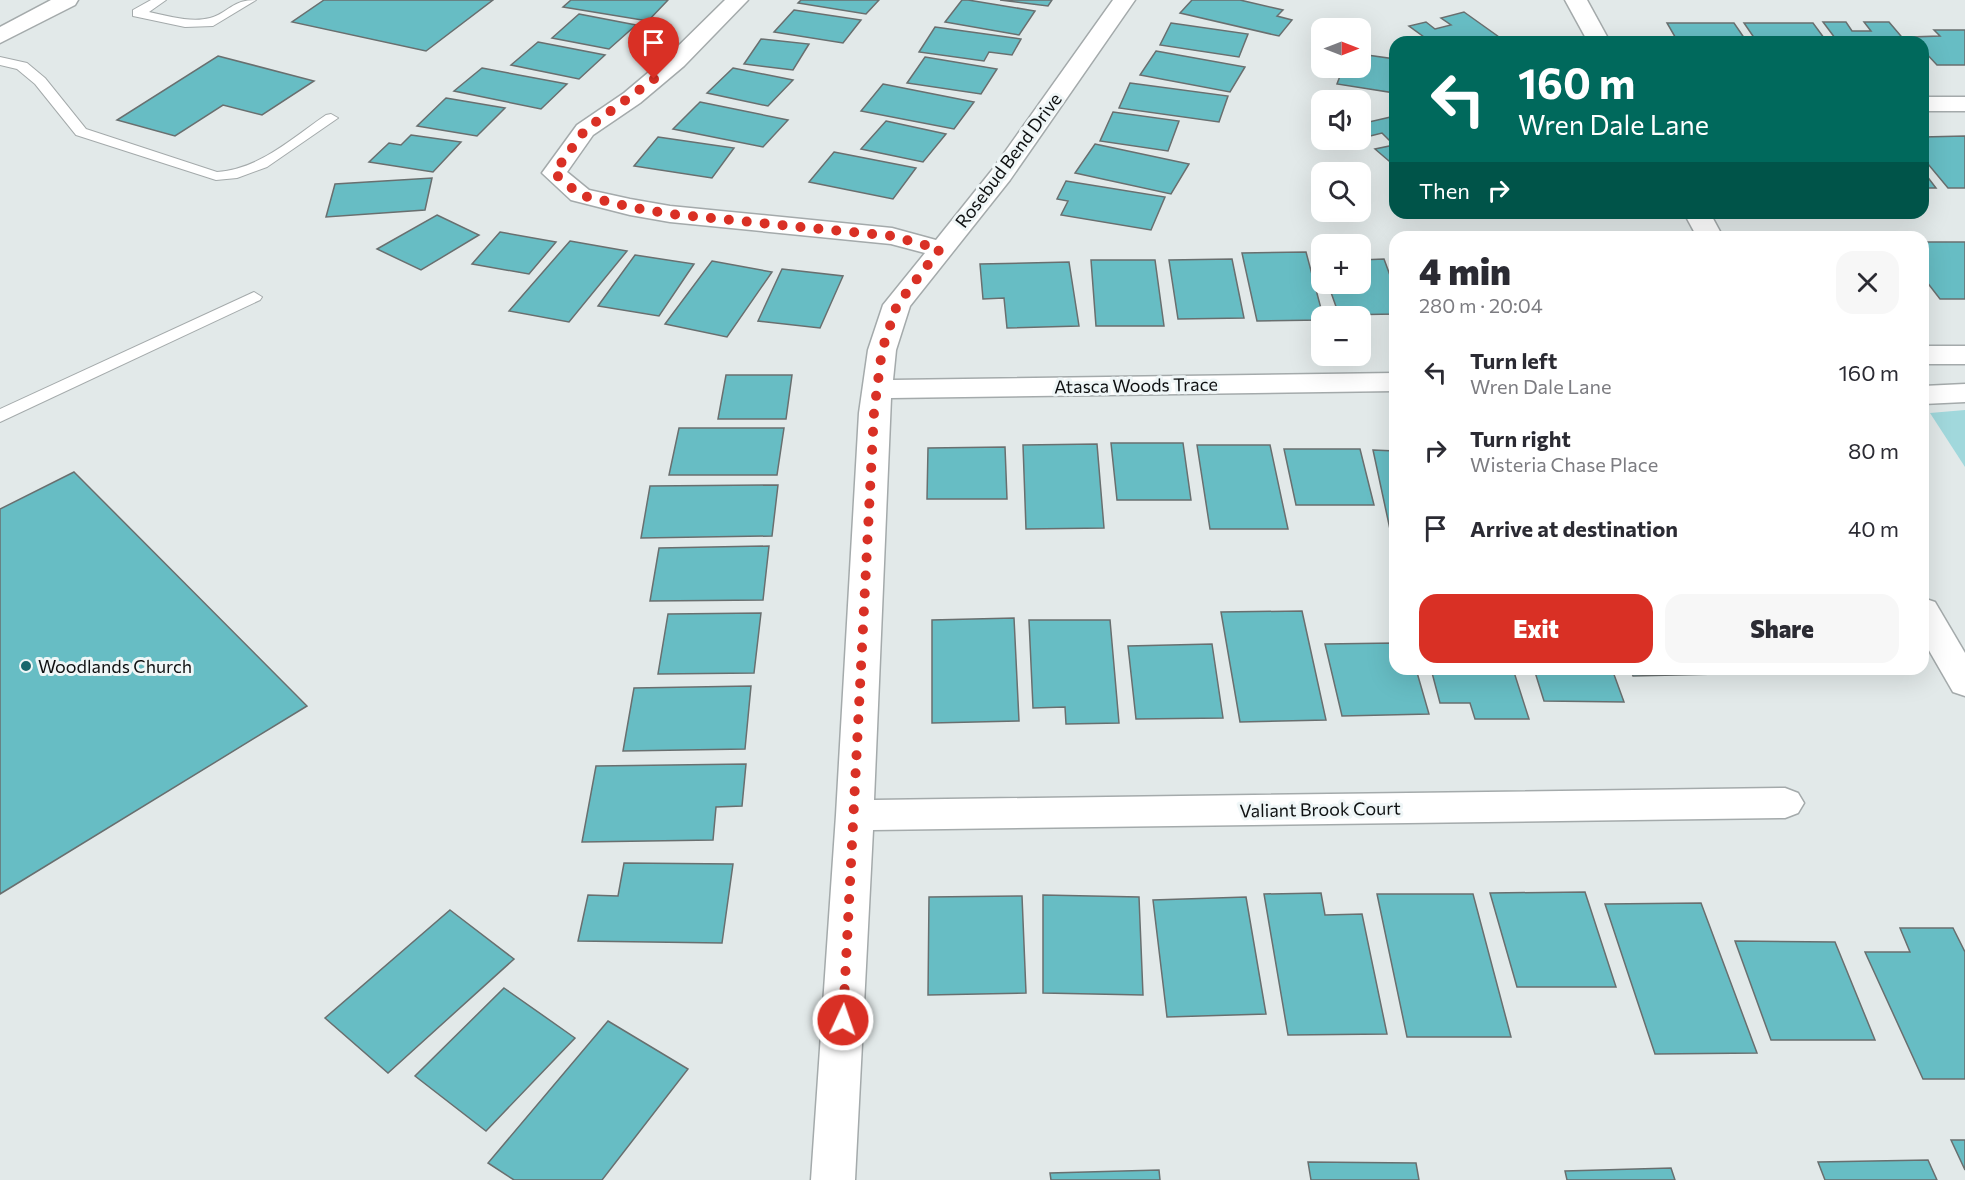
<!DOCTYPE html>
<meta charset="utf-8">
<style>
:root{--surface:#fff;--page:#f7f7f7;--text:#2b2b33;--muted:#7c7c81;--accent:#d93025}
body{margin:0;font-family:Commissioner,sans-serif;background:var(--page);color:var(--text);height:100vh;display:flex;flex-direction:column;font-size:22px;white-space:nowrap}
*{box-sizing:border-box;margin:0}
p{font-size:20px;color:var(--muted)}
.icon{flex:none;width:33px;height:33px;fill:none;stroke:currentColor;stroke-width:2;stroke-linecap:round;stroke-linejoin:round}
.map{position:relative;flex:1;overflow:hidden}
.panel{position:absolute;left:1389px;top:231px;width:540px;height:444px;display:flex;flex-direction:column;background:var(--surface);border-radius:18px;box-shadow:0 6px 24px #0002}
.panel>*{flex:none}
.hud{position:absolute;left:1389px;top:36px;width:540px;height:183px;border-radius:18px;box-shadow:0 6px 24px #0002;background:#00695c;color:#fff;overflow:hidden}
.needle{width:39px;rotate:90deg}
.buttons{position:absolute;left:1311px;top:18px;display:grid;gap:12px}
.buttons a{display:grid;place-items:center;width:60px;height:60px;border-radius:12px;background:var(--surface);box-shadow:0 6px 24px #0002;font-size:30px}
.pin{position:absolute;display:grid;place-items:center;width:51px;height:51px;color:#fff;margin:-62px -26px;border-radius:50% 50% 50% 0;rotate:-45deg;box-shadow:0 0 6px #0007}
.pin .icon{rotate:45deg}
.me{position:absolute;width:66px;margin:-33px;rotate:3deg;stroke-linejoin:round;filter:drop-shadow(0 0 4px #0008)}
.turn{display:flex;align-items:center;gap:21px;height:126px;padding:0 30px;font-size:27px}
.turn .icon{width:78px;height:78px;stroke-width:2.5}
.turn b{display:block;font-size:42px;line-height:51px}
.then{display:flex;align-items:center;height:57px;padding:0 30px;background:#0003;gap:12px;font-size:22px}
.round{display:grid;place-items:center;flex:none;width:63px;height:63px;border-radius:18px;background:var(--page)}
.overview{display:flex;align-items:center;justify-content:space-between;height:102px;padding:0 30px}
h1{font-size:36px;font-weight:800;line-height:45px}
.action{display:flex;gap:12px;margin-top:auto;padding:12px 30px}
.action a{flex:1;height:69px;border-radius:18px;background:var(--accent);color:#fff;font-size:24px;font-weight:800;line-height:69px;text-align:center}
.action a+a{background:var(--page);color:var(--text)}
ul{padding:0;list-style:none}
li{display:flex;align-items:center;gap:18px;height:78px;padding:0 30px}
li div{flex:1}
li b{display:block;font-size:22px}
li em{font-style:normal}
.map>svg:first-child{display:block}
.green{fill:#a1d8dc}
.building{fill:#67bdc4;stroke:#696f6f;stroke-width:1.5}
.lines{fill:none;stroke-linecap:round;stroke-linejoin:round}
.service-casing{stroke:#a4aaab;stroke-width:2}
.minor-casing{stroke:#a4aaab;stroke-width:3}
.tertiary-casing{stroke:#a4aaab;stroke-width:3}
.secondary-casing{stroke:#a4aaab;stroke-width:3}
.service{fill:#fff;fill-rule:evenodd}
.minor{fill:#fff;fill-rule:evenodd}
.tertiary{fill:#fff;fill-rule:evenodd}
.secondary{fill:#fff;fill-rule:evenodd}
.route{stroke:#d93025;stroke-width:10;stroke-dasharray:0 18}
.poi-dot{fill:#19676c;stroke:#eff6f7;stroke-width:2}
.labels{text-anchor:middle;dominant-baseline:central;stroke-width:6;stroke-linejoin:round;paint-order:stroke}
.street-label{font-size:18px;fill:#0e1011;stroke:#eff6f7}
.poi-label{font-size:18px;fill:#0e1011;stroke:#eff6f7;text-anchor:start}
</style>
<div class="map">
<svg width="1965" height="1180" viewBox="0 0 1965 1180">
<rect width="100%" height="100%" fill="#e2e9e9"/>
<path class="green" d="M1965 410V467L1930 413Z"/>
<g class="building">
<path d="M324 0H493L426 51 292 22Z"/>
<path d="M571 0H668L648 21 563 7Z"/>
<path d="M801 0H879L866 14 798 3Z"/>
<path d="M962 0H968L1035 11 1019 35 945 22Z"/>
<path d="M1000 0H1052L1048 6Z"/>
<path d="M1192 0H1240L1283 10 1277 16 1292 20 1279 36 1180 13Z"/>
<path d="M794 10 861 20 843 43 774 32Z"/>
<path d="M1464 12 1506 42H1431L1409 26 1426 22 1435 29 1451 25 1441 18Z"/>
<path d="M579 14 636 25 609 49 552 38Z"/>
<path d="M1823 22H1846L1852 31H1871L1864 22H1889L1906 42H1838Z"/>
<path d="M1171 23 1248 34 1239 57 1160 45Z"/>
<path d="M1667 23H1734L1747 42H1678Z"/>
<path d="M1744 23H1813L1827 42H1757Z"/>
<path d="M935 27 1021 39 1012 55 989 52 984 61 919 52Z"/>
<path d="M1934 30H1965V65H1937L1923 50V42H1916L1911 37 1940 36Z"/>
<path d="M761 39 809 44 793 70 744 64Z"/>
<path d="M538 42 605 55 579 79 511 65Z"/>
<path d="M1156 51 1245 67 1230 92 1140 75Z"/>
<path d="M1360 54 1395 59V93L1337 84 1343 68H1360Z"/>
<path d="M218 56 314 81 262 115 223 105 175 136 117 120Z"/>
<path d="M925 57 997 69 981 94 907 83Z"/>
<path d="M482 68 567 84 541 109 454 91Z"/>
<path d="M733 68 793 80 768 106 707 93Z"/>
<path d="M1130 83 1228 96 1219 122 1119 108Z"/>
<path d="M883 84 974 102 954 129 861 111Z"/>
<path d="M446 98 505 108 477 136 417 126Z"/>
<path d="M700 102 788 120 763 147 673 129Z"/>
<path d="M1113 112 1179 121 1168 151 1100 141Z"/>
<path d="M1395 116V160L1389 161 1375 149 1394 145 1382 133 1362 138 1360 124Z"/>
<path d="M886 121 946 134 923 162 861 149Z"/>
<path d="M411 135 461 142 433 172 369 162 389 143 401 145Z"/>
<path d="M1965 136V188H1948L1923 158V137Z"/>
<path d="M658 137 734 148 712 178 634 166Z"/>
<path d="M1095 144 1189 164 1171 194 1075 173Z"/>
<path d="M834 152 916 168 893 199 809 182Z"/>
<path d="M1923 171 1936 188H1923Z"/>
<path d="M432 178 425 210 326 217 335 184Z"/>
<path d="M1066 181 1165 197 1151 230 1061 215 1068 201 1057 199Z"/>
<path d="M437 215 479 235 421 270 377 249Z"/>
<path d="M500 232 556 242 529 274 472 264Z"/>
<path d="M1876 232 1880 237H1806L1803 233Z"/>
<path d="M570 241 627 251 569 322 509 311Z"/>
<path d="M1923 242H1965V299H1940L1923 277Z"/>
<path d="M1306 252 1323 316 1322 320 1257 321 1242 253Z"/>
<path d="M635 255 694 264 659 316 598 306Z"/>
<path d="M1232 259 1244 318 1178 319 1169 260Z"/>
<path d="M1384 259 1395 289V314L1339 315 1328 284H1360V260Z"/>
<path d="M1091 260H1155L1164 326H1096Z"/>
<path d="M712 261 772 272 727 337 665 324Z"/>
<path d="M1069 262 1079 326 1007 328 1004 298 983 299 980 264Z"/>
<path d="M782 269 843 276 820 328 758 321Z"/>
<path d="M726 375H792L786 419H718Z"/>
<path d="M679 428H784L777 475H669Z"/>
<path d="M1111 443H1183L1191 500H1117Z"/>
<path d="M1097 444 1104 528 1026 529 1023 445Z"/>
<path d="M1197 445H1270L1288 529H1210Z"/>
<path d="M1005 447 1007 499H927L928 448Z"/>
<path d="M1284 449H1360L1374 505H1296Z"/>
<path d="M1373 450 1395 451V534H1391Z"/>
<path d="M74 472 307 706 0 894V509Z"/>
<path d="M778 485 772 536 641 538 650 486Z"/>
<path d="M769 546 763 600 650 601 659 548Z"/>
<path d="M1302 611 1326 720 1240 722 1221 612Z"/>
<path d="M761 613 754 673 658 674 668 614Z"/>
<path d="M1014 618 1019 721 932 723V620Z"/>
<path d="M1029 620H1110L1119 723 1066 724 1065 707 1033 708Z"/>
<path d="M1395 643V669H1416L1429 714 1342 716 1325 644Z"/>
<path d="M1212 644 1223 718 1136 719 1128 646Z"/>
<path d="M1431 669H1513L1529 719H1475L1470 703H1440Z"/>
<path d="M1534 669H1612L1624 702 1544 701Z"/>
<path d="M1630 669H1716L1718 674 1633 676Z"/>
<path d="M1742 669H1827L1828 670 1743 672Z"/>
<path d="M751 686 745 749 623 751 634 688Z"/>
<path d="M746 764 742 806 716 807 713 840 582 842 596 766Z"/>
<path d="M624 863 733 864 722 943 578 941 588 895 618 896Z"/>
<path d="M1585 892 1616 987H1517L1490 893Z"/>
<path d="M1321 893 1325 915 1362 914 1387 1034 1288 1035 1264 894Z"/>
<path d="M1377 894H1473L1511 1037H1407Z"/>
<path d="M1043 895 1139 897 1143 995 1043 993Z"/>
<path d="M1022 896 1026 993 928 995 929 897Z"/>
<path d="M1246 897 1266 1014 1167 1017 1153 900Z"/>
<path d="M1701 903 1757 1053 1655 1054 1605 904Z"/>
<path d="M450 910 514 959 388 1073 325 1018Z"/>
<path d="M1900 928H1953L1965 952V1079H1923L1865 952H1910Z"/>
<path d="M1735 941 1835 942 1875 1040H1771Z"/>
<path d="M504 988 575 1038 486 1131 415 1076Z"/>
<path d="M608 1021 688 1069 602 1180H514L488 1163Z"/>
<path d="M1951 1140H1965V1170Z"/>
<path d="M1928 1160 1937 1180H1825L1818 1162Z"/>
<path d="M1308 1162 1416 1163 1419 1180H1311Z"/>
<path d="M1671 1168 1675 1180H1567L1565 1171Z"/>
<path d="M1159 1170 1160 1180H1051L1050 1173Z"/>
</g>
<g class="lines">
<defs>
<g id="service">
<path d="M151 0H166L149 12C168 16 191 23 210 18 229 13 231 0 256 0L213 26 185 27 133 16V10Z"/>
<path d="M0 57 27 63 45 78 86 129 217 172C260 169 292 138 326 115L331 114 338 118 267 167 237 178 216 180 76 135 35 84 17 69 0 65Z"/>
<path d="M254 292 262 297 260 300 0 422V409Z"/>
</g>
<g id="minor">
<path d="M725 0H748L684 66 640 103 593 135 567 172 589 190 630 199 670 206 892 228 936 240 992 170 1113 0H1135L1010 180 910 306 896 350 893 380 1395 373V391L891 398 874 800 1785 788 1798 793 1804 803 1798 813 1785 818 873 830 855 1180H811L836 815 859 413 868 350 883 305 925 253 891 244 670 222 630 215 571 200 542 173 577 125 624 93 668 56Z"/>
<rect x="1923" y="97" width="42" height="14"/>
<rect x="1923" y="346" width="42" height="18"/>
<path d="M1965 384V402L1923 404V386Z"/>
</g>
<g id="tertiary">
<path d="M1565 0H1587L1610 42H1588Z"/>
<path d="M1684 213H1710L1723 237H1697Z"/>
<path d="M1923 598 1935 602 1965 653V696L1953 692 1923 640Z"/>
</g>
<path id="secondary" d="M51 0H78L75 5 0 43V27Z"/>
</defs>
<use href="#service" class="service-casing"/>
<use href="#minor" class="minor-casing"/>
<use href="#tertiary" class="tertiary-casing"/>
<use href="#secondary" class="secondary-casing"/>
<use href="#service" class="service"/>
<use href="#minor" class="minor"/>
<use href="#tertiary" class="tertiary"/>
<use href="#secondary" class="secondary"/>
</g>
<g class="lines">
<path class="route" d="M654 79 585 130 554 173 580 195 630 207 670 214 892 236 940 249 897 305 882 350 874 412 843 1020"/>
</g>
<circle class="poi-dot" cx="26" cy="666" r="6"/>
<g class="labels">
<g class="street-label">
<text transform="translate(1008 160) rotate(-53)">Rosebud Bend Drive</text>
<text transform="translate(1136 385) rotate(-1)">Atasca Woods Trace</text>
<text transform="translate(1320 809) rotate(-1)">Valiant Brook Court</text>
</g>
<g class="poi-label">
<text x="38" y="666">Woodlands Church</text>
</g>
</g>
</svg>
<div class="buttons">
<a><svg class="needle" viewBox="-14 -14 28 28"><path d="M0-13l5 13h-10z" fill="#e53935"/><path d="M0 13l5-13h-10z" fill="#7c7c81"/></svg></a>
<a><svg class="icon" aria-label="sound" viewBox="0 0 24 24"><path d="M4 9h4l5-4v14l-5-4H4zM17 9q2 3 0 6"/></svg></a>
<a><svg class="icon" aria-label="search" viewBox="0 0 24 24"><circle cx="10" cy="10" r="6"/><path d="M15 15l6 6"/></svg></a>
<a>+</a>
<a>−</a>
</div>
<div class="pin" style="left:654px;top:79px;background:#d93025"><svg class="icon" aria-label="arrive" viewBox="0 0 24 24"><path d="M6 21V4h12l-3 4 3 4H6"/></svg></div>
<svg class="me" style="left:843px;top:1020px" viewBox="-20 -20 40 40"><circle r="17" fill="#d93025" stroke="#fff" stroke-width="3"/><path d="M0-11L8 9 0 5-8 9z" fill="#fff"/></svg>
<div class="hud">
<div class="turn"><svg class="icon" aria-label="left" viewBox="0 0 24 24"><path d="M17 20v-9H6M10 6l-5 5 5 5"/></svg><div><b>160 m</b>Wren Dale Lane</div></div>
<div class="then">Then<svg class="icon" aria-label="right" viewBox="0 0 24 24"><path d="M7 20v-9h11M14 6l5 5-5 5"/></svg></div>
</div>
<section class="panel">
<div class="overview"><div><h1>4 min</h1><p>280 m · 20:04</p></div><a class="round"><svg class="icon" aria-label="close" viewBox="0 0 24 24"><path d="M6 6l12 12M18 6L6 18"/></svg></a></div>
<ul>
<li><svg class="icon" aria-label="left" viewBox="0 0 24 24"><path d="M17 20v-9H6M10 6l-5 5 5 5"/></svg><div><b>Turn left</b><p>Wren Dale Lane</p></div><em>160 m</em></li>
<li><svg class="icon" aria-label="right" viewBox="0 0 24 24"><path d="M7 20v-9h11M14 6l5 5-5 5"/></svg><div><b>Turn right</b><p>Wisteria Chase Place</p></div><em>80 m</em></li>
<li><svg class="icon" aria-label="arrive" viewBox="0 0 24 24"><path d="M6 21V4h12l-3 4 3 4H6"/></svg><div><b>Arrive at destination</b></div><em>40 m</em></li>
</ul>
<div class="action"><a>Exit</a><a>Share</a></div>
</section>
</div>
